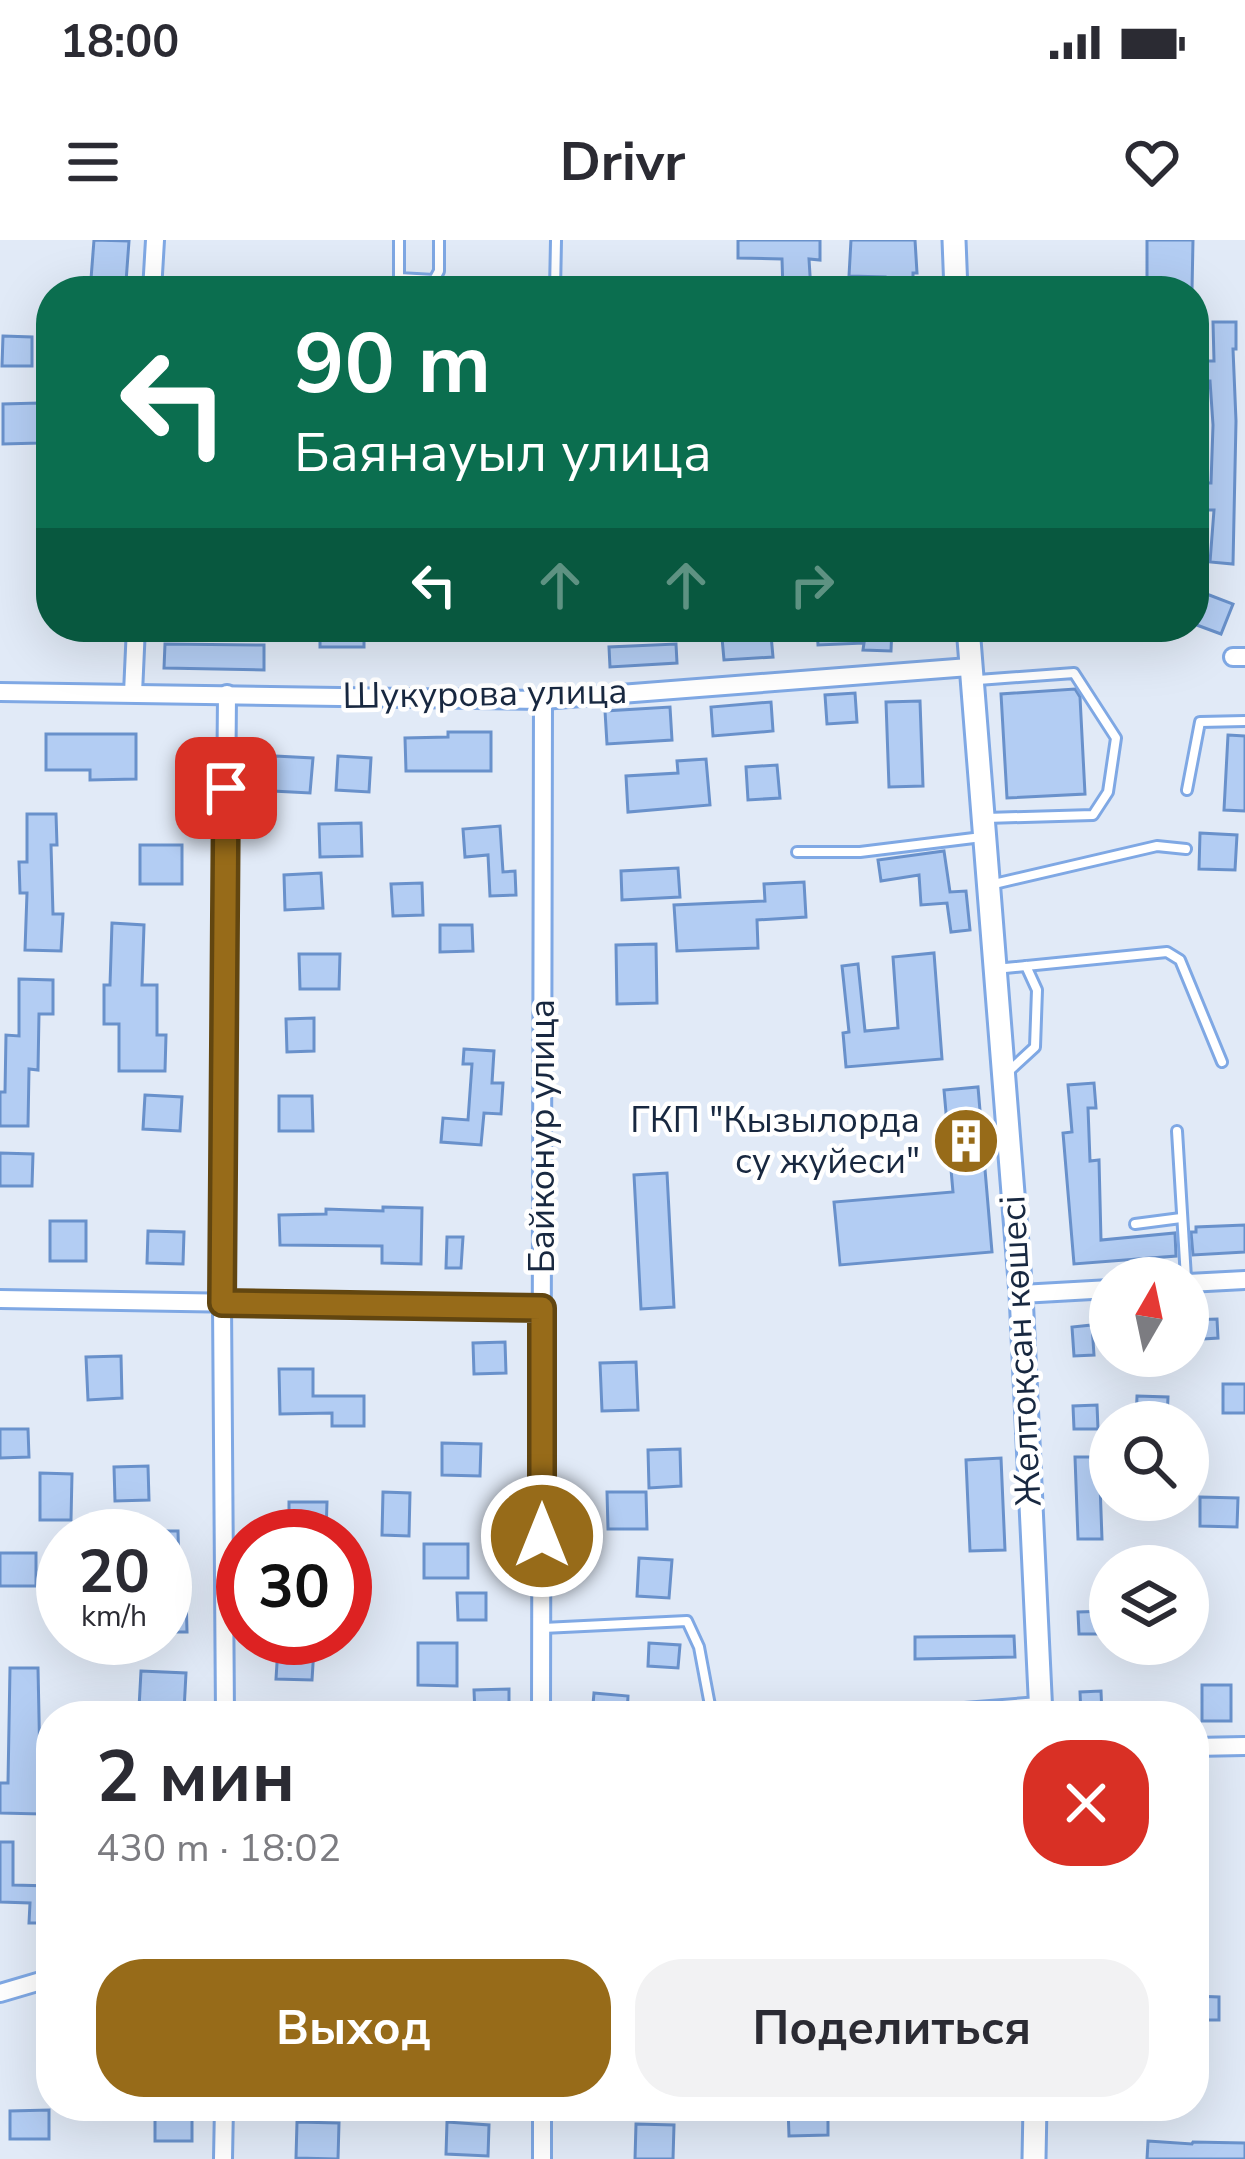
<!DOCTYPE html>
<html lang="ru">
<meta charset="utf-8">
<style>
:root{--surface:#fff;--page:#f2f2f3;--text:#2b2b33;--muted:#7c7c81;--accent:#976b19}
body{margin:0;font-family:"Nunito Sans",sans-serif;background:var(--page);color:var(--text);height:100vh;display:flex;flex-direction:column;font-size:45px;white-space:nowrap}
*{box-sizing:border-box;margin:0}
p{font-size:39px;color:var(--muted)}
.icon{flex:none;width:66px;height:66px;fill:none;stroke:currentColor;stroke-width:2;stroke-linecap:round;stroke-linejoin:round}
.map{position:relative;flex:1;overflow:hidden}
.details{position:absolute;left:36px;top:1461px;width:1173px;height:420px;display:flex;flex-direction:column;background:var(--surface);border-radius:48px;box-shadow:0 12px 48px #0002}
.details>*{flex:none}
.banner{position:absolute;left:36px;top:36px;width:1173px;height:366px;border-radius:48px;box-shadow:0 12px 48px #0002;background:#0b6e4f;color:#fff;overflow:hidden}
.needle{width:78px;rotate:9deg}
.tools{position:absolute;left:1089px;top:1017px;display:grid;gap:24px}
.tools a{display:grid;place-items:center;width:120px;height:120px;border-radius:50%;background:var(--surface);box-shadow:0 12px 48px #0002;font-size:60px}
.speed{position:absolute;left:36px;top:1269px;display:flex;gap:24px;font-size:60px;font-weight:700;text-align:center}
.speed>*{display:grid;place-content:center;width:156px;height:156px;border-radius:50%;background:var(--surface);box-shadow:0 12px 48px #0002;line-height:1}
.speed small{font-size:30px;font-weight:400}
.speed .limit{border:18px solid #d22;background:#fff;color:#111}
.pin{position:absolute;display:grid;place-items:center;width:102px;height:102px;color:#fff;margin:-51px;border-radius:24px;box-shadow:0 6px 18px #0006}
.me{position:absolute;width:132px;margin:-66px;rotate:0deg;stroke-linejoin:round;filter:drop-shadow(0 0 9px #0008)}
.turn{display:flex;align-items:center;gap:42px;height:252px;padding:0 60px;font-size:54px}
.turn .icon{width:156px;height:156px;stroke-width:2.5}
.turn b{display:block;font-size:84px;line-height:102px}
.lanes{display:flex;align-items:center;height:114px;padding:0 60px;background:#0003;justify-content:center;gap:60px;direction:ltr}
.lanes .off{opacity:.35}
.round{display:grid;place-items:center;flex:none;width:126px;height:126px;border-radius:48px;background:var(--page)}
.summary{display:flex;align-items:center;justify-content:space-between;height:204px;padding:0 60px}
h1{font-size:72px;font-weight:700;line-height:90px}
.action{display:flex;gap:24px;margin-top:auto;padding:24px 60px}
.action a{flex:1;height:138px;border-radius:48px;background:var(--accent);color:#fff;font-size:48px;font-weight:700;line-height:138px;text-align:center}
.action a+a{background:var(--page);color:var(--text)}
.status{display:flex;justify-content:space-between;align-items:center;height:84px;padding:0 60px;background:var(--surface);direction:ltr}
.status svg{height:33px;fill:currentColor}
header{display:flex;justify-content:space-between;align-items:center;height:156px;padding:0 60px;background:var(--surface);font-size:54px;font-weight:700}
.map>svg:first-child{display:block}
.building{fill:#b3cdf3;stroke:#6991cb;stroke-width:3}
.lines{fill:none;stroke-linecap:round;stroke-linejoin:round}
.service-casing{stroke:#7fa8e4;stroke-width:14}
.minor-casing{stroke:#7fa8e4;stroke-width:22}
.tertiary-casing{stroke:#7fa8e4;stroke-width:27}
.service{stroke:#fff;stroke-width:8}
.minor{stroke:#fff;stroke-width:16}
.tertiary{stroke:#fff;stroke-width:21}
.route-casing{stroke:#624610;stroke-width:30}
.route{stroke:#976b19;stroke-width:21}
.labels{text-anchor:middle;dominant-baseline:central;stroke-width:9;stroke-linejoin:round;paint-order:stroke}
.street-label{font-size:36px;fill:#182840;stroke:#fff}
.poi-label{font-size:36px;fill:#182840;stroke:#fff;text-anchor:end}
</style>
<div class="status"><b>18:00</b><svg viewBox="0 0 49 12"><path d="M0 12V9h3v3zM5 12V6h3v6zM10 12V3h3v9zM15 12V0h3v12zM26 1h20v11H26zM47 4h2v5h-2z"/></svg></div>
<header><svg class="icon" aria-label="menu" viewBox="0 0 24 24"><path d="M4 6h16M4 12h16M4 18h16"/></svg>Drivr<svg class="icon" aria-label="heart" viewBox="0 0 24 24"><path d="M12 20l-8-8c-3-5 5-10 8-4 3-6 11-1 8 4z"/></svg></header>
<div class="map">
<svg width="1245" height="1919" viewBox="0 0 1245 1919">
<rect width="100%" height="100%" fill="#e1eaf7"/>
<g class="building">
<path d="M94 0 129 1 126 42 91 39Z"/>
<path d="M738 0H820V20L809 19 811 51H783L782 19 738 18Z"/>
<path d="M851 0H915L917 33H913V51H884L885 37 849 36Z"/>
<path d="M1147 0H1193L1192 51H1147Z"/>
<path d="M1213 82H1236V109H1233L1236 181 1233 324 1210 322 1214 270H1205V243H1211L1213 185 1210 141H1205V121H1214Z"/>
<path d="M3 96 32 97V126H2Z"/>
<path d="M39 163 40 203 3 204V164Z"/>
<path d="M1204 353 1233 364 1221 394 1194 384Z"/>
<rect x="320" y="387" width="44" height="20"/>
<path d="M817 387H892L891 411 863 410 864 403 818 405Z"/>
<path d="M771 395 773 417 724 420 722 398Z"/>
<path d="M165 404 264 405V430L164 428Z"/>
<path d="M676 404 677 423 610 427 609 407Z"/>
<path d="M1075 449 1080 457 1085 554 1007 558 1001 454Z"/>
<path d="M855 453 857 482 827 484 825 455Z"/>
<path d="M920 461 923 546 889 547 886 462Z"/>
<path d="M771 462 773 491 713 496 711 467Z"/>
<path d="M670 467 672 500 607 504 605 471Z"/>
<path d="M448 492H491V531H406L405 498 448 497Z"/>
<path d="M46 494H136V539L90 540V530H46Z"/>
<path d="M1228 495 1245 496V571L1224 570Z"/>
<path d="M275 516 313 518 310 553 273 551Z"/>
<path d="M338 516 371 518 369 552 336 550Z"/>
<path d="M706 519 710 565 628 572 626 536 678 533 677 521Z"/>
<path d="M777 525 780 558 748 560 746 527Z"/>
<path d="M27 574H56L57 605H51L53 674H63L61 711 25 710 27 653H20L19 622H27Z"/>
<path d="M361 583 362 616 320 617 319 584Z"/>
<path d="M500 586 503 632 515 631 516 655 490 656 488 615 465 617 463 589Z"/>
<path d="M1200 593 1237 595 1235 630 1199 629Z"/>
<rect x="140" y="605" width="42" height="39"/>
<path d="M944 611 950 652 966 651 970 690 951 692 947 663 921 665 919 635 881 641 878 620Z"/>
<path d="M678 628 680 657 622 660 621 631Z"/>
<path d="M321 633 323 668 285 670 284 635Z"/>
<path d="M804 642 806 677 757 680 758 708 677 711 674 665 765 661 764 644Z"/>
<path d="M422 643 423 675 393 676 391 644Z"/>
<path d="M112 683 144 685 142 745H157V795H166L165 831H119V784H104V745H110Z"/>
<path d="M440 685H472L473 711 440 712Z"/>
<path d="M656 704 657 763 617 764 616 705Z"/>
<path d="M934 713 942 819 846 827 843 793 849 792 842 726 858 724 865 791 898 788 893 717Z"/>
<path d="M299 714H340L339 749H300Z"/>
<path d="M19 739 53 740V774H39L38 830 29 829 28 886H0V852H5L6 795 19 796Z"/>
<path d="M314 778V811L287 812 286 779Z"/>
<path d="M464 809 494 811 492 843H503L501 874 484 873 481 905 441 902 443 878 468 880 472 824H463Z"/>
<path d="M1094 843 1096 868H1088L1090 921 1099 920 1101 1000 1175 993 1176 1016 1074 1024 1063 893 1072 892 1068 845Z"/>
<path d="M978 847 992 1012 840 1025 834 962 953 952 944 850Z"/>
<path d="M145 855 182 857 180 891 143 889Z"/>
<path d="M279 856H312L313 891H279Z"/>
<path d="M0 913 33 914 32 946H0Z"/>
<path d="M667 933 674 1067 641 1069 634 935Z"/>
<path d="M383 967 422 968 421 1024 382 1023V1006L280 1005 279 975 326 974V969L383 971Z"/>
<rect x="50" y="981" width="36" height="40"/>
<path d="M1245 985V1012L1193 1015 1191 992H1196V987Z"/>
<path d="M148 991 184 992 183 1024 147 1023Z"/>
<path d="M447 997H463L461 1028H446Z"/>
<path d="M1217 1079 1218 1098 1188 1100V1080Z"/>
<path d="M1092 1085 1094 1115 1074 1116 1072 1087Z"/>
<path d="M505 1102 506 1133 474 1134 473 1103Z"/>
<path d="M121 1116 122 1158 88 1160 86 1117Z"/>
<path d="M636 1122 638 1170 602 1171 600 1123Z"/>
<path d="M279 1129H313V1156H364V1186H332V1173L280 1174Z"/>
<rect x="1223" y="1144" width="22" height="29"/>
<path d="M1137 1156 1168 1157 1167 1182H1136Z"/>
<path d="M1097 1165 1098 1189H1074L1073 1166Z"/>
<path d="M0 1189H28L29 1217 0 1218Z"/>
<path d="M442 1203 481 1204 480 1236 442 1235Z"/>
<path d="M680 1209 681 1246 649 1248 648 1210Z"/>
<path d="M1075 1217H1099L1102 1299H1078Z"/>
<path d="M1001 1218 1005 1310 970 1311 966 1220Z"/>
<path d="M148 1226 149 1260 115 1261 114 1227Z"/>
<path d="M40 1233 72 1234 71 1280H40Z"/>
<path d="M383 1252 410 1253 409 1296 382 1295Z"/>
<path d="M607 1252H646L647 1289H608Z"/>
<path d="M1200 1257 1238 1258 1237 1287 1200 1286Z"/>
<path d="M289 1262H327L326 1295H289Z"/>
<path d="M165 1291H178L179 1328H165Z"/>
<rect x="424" y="1304" width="44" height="34"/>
<rect x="0" y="1313" width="36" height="33"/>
<path d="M639 1318 672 1320 669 1358 637 1356Z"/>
<path d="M457 1353H486V1380H458Z"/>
<path d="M165 1354H186L187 1392H165Z"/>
<path d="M1110 1371V1394H1079L1078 1372Z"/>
<path d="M1014 1396 1015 1417 915 1419V1397Z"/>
<path d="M418 1403H457V1446L418 1445Z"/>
<path d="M649 1403 680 1405 678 1428 648 1426Z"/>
<path d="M278 1407 314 1408 312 1440 276 1439Z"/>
<path d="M10 1428H38L41 1574 0 1573V1543H8Z"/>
<path d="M141 1431 186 1433 184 1471 139 1468Z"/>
<rect x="1202" y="1445" width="29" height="36"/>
<path d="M509 1449V1475H475L474 1450Z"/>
<path d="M1101 1451 1102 1476H1081L1080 1452Z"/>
<path d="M594 1453 628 1456 627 1476H592Z"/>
<path d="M0 1602H13V1645L51 1646V1683H29L30 1663 0 1662Z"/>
<path d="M1194 1756 1219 1757V1780H1194Z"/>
<rect x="155" y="1866" width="37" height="35"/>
<path d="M788 1866H828V1895L789 1896Z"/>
<path d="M49 1870V1899H10V1871Z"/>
<path d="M297 1882 339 1883 338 1919 296 1918Z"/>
<path d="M447 1882 489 1885 488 1916 446 1914Z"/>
<path d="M636 1884 674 1885 673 1919H635Z"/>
<path d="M1148 1901 1192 1904 1193 1902 1245 1903V1919H1147Z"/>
</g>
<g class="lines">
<defs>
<g id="service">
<path d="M399 0V38L434 40 439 31V0"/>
<path d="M555 51 556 0"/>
<path d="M978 440 1074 433 1116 498 1108 552 1093 575 986 578"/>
<path d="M1187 550 1200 482 1245 481"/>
<path d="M797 612H860L982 597"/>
<path d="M994 644 1157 606 1186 609"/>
<path d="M995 729 1167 712 1180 720 1222 822"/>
<path d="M1009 831 1035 807 1037 750 1026 726"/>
<path d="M1177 891 1186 1038"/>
<path d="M1135 984 1181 978"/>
<path d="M543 1388 687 1381 699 1407 712 1476"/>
<path d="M761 1476 777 1472 786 1476"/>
<path d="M939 1476V1470L1039 1462"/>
</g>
<g id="minor">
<path d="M152 51 155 0"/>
<path d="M1233 417H1245"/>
<path d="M0 452 543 460 969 427"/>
<path d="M133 453 136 387"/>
<path d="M1188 1043 1245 1040"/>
<path d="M1021 1054 1110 1049"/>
<path d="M0 1059 542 1068"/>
<path d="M225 1476 222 1063 227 454"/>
<path d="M541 1476 543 460"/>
<path d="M1194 1507 1245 1506"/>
<path d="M0 1753 51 1738"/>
<path d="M542 1866V1919"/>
<path d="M223 1919 224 1866"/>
</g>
<g id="tertiary">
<path d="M954 0 956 51"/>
<path d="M968 387 1021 1054 1041 1476"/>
<path d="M1034 1919 1035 1866"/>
</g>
</defs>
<use href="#service" class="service-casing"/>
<use href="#minor" class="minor-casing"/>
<use href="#tertiary" class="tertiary-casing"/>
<use href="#service" class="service"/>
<use href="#minor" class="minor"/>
<use href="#tertiary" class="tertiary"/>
</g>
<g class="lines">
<defs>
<path id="route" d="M226 548 222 1063 542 1068V1296"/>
</defs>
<use href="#route" class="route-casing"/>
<use href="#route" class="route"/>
</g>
<defs>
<symbol id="building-disc" viewBox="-11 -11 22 22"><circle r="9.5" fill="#976b19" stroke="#fff"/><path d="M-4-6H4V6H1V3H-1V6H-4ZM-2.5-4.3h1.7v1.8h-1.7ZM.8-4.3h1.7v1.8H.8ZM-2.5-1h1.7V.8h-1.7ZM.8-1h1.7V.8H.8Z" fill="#fff"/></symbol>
</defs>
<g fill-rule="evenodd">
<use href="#building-disc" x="928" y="863" width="76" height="76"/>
</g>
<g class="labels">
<g class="street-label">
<text transform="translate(485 454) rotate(-1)">Шукурова улица</text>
<text transform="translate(542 896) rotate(-90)">Байконур улица</text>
<text transform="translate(1021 1111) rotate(-93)">Желтоқсан көшесі</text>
</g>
<g class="poi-label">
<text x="920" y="880">ГКП "Кызылорда<tspan x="920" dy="41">су жуйеси"</tspan></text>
</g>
</g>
</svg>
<div class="tools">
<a><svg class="needle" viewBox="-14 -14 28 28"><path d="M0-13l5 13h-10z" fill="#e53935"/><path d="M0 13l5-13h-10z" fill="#7c7c81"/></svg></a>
<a><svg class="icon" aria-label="search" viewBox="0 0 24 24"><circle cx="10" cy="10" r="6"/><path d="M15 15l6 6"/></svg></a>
<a><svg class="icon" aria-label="layers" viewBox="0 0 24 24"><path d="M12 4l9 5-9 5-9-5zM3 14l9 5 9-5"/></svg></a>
</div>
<div class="speed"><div>20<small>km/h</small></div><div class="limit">30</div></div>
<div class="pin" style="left:226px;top:548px;background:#d93025"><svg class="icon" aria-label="arrive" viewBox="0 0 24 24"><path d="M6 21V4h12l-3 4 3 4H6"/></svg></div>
<svg class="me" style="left:542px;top:1296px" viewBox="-20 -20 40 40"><circle r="17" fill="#976b19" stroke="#fff" stroke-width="3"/><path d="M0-11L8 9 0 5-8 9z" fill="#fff"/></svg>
<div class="banner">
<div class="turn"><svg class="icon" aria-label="left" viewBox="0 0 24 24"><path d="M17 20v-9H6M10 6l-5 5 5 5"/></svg><div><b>90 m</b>Баянауыл улица</div></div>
<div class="lanes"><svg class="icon" aria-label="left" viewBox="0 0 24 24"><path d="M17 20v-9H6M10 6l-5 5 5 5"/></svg><svg class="icon off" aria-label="ahead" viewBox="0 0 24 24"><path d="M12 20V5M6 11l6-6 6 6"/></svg><svg class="icon off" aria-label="ahead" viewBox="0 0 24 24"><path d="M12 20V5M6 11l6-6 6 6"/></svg><svg class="icon off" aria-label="right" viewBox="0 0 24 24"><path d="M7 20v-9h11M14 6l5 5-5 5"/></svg></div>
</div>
<section class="details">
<div class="summary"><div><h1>2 мин</h1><p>430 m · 18:02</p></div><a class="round" style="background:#d93025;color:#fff"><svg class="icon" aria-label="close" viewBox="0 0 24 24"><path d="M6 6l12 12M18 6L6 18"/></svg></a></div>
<div class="action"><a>Выход</a><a>Поделиться</a></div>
</section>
</div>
